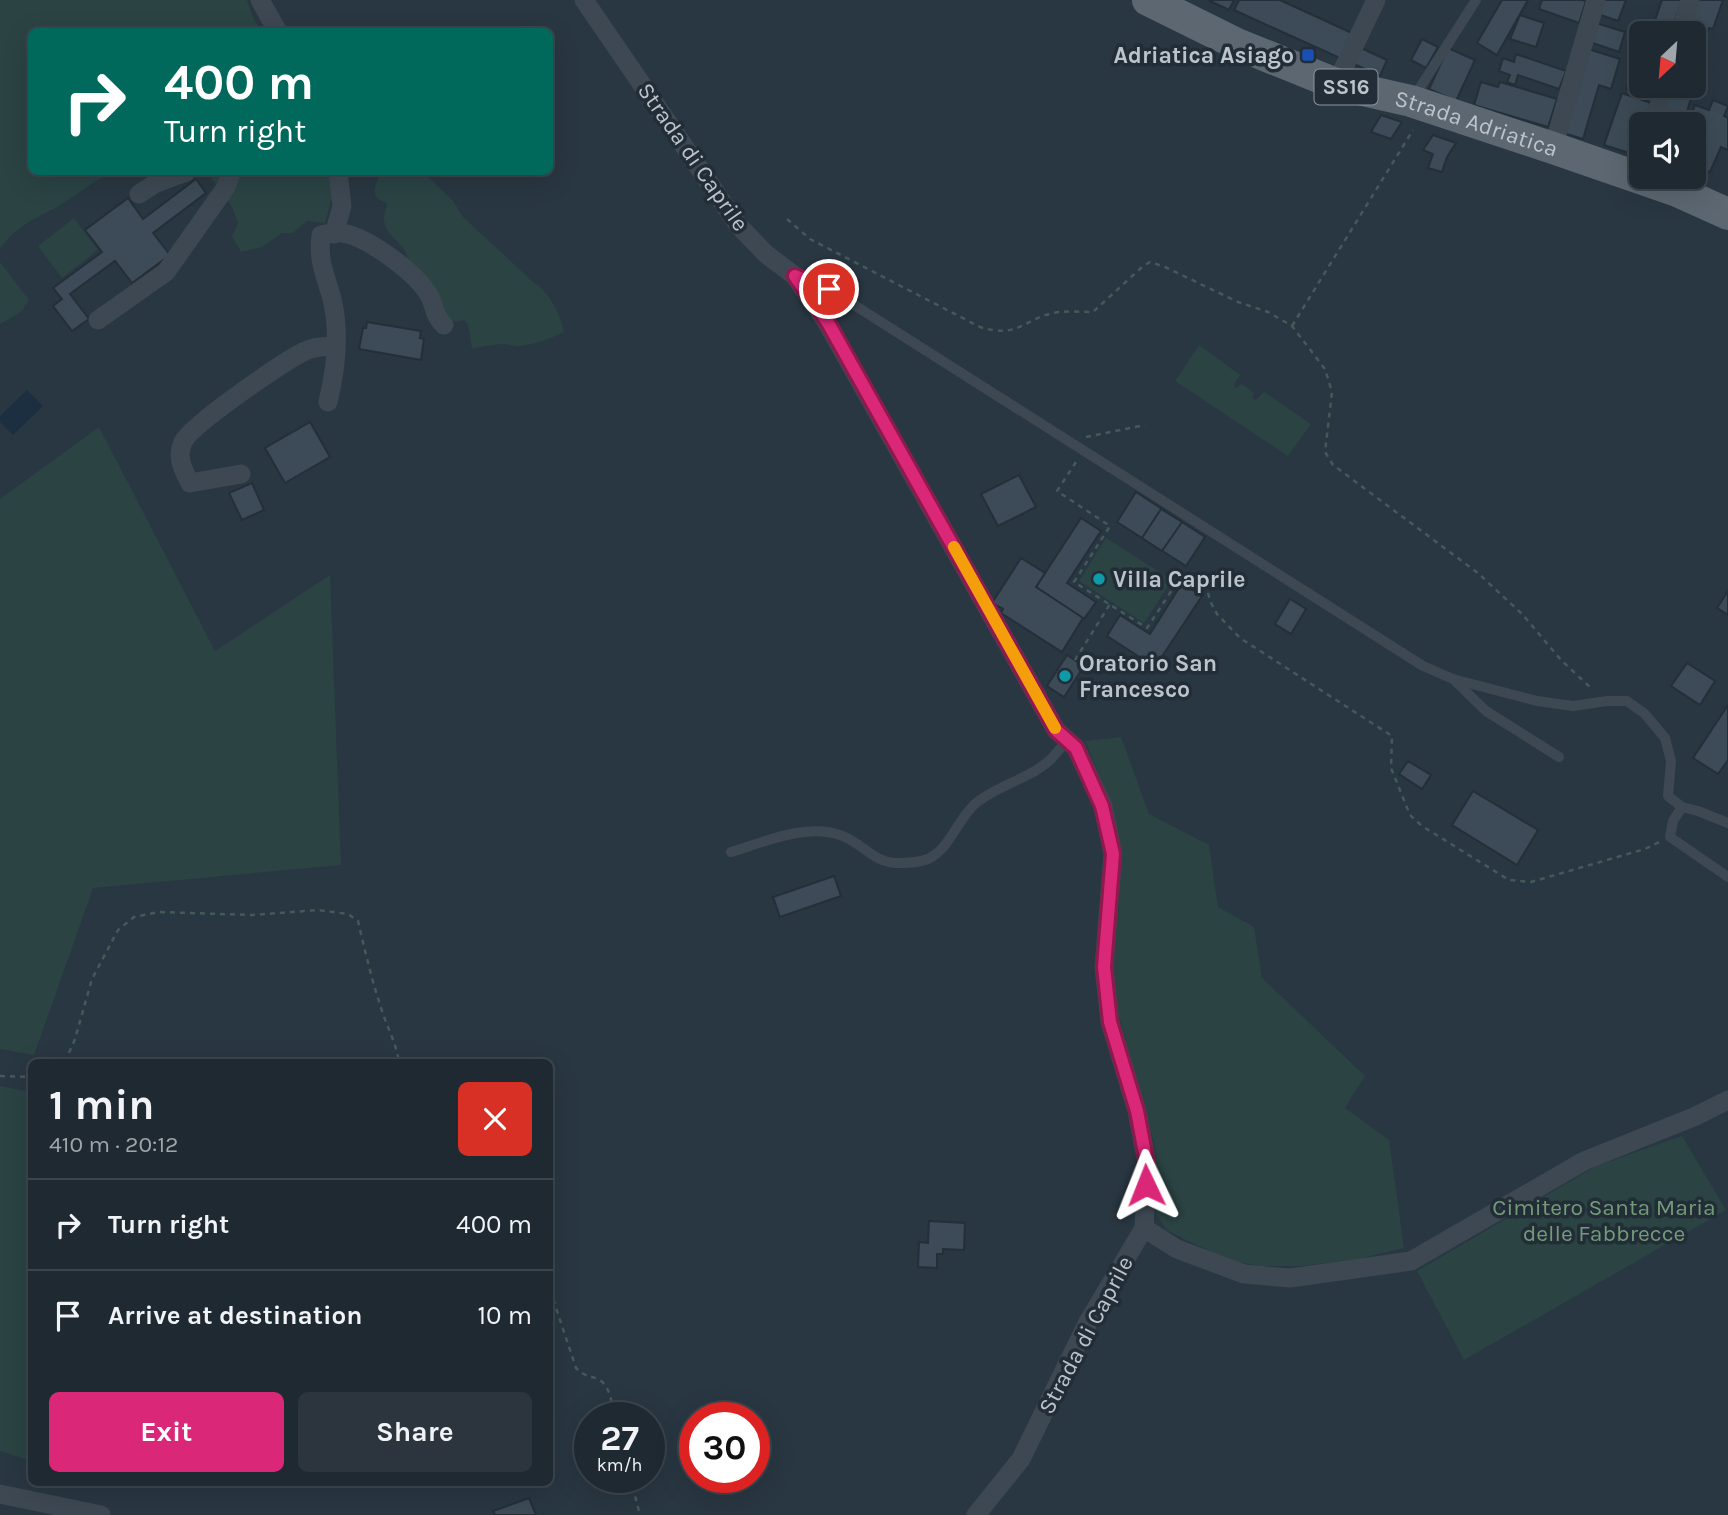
<!DOCTYPE html>
<meta charset="utf-8">
<style>
:root{--surface:#1f2932;--page:#2c353e;--text:#f1f3f6;--muted:#a1a6ac;--line:#3c454d;--accent:#db2777}
body{margin:0;font-family:Karla,sans-serif;background:var(--page);color:var(--text);height:100vh;display:flex;flex-direction:column;font-size:26px;white-space:nowrap}
*{box-sizing:border-box;margin:0}
p{font-size:23px;color:var(--muted)}
.icon{flex:none;width:38px;height:38px;fill:none;stroke:currentColor;stroke-width:2;stroke-linecap:round;stroke-linejoin:round}
.map{position:relative;flex:1;overflow:hidden}
.side{position:absolute;left:28px;top:1059px;width:525px;height:427px;display:flex;flex-direction:column;background:var(--surface);border-radius:10px;box-shadow:0 7px 28px #0002,0 0 0 2px var(--line)}
.side>*{flex:none}
.hud{position:absolute;left:28px;top:28px;width:525px;height:147px;border-radius:10px;box-shadow:0 7px 28px #0002,0 0 0 2px var(--line);background:#00695c;color:#fff;overflow:hidden}
.needle{width:46px;rotate:206deg}
.tools{position:absolute;left:1629px;top:21px;display:grid;gap:14px}
.tools a{display:grid;place-items:center;width:77px;height:77px;border-radius:10px;background:var(--surface);box-shadow:0 7px 28px #0002,0 0 0 2px var(--line);font-size:35px}
.speed{position:absolute;left:574px;top:1402px;display:flex;gap:14px;font-size:35px;font-weight:700;text-align:center}
.speed>*{display:grid;place-content:center;width:91px;height:91px;border-radius:50%;background:var(--surface);box-shadow:0 7px 28px #0002,0 0 0 2px var(--line);line-height:1}
.speed small{font-size:18px;font-weight:400}
.speed .limit{border:10px solid #d22;background:#fff;color:#111}
.pin{position:absolute;display:grid;place-items:center;width:60px;height:60px;color:#fff;margin:-30px;border:4px solid #fff;border-radius:50%;box-shadow:0 2px 7px #0007}
.me{position:absolute;width:77px;margin:-38px;rotate:358deg;stroke-linejoin:round;filter:drop-shadow(0 0 5px #0008)}
.turn{display:flex;align-items:center;gap:24px;height:147px;padding:0 21px;font-size:32px}
.turn .icon{width:91px;height:91px;stroke-width:2.5}
.turn b{display:block;font-size:49px;line-height:60px}
.round{display:grid;place-items:center;flex:none;width:74px;height:74px;border-radius:10px;background:var(--page)}
.head{display:flex;align-items:center;justify-content:space-between;height:119px;padding:0 21px}
h1{font-size:42px;font-weight:700;line-height:52px}
.cta{display:flex;gap:14px;margin-top:auto;padding:14px 21px}
.cta a{flex:1;height:80px;border-radius:10px;background:var(--accent);color:#fff;font-size:28px;font-weight:700;line-height:80px;text-align:center}
.cta a+a{background:var(--page);color:var(--text)}
ul{padding:0;list-style:none}
li{display:flex;align-items:center;gap:21px;height:91px;padding:0 21px;border-top:2px solid var(--line)}
li div{flex:1}
li b{display:block;font-size:26px}
li em{font-style:normal}
.map>svg:first-child{display:block}
.green{fill:#2b4343}
.water{fill:#1c2f40}
.building{fill:#3c4b57;stroke:#242f39;stroke-width:2}
.lines{fill:none;stroke-linecap:round;stroke-linejoin:round}
.path{stroke:#445a59;stroke-width:2.5;stroke-dasharray:5 5;stroke-linecap:butt}
.service{stroke:#3d4852;stroke-width:10}
.minor{stroke:#3d4852;stroke-width:19}
.primary{stroke:#5c6771;stroke-width:32}
.route-casing{stroke:#8e194d;stroke-width:18}
.route{stroke:#db2777;stroke-width:12}
.slow{stroke:#f59e0b;stroke-width:12}
.transit-dot{fill:#1a4fb4;stroke:#222d37;stroke-width:2.5}
.culture-dot{fill:#0f9aa8;stroke:#222d37;stroke-width:2.5}
.labels{text-anchor:middle;dominant-baseline:central;stroke-width:7;stroke-linejoin:round;paint-order:stroke}
.shield{fill:#222d37;stroke:#8d969f;stroke-width:2}
.shield-label{font-size:21px;font-weight:bold;fill:#bbc3cb}
.poi-label{font-size:23px;font-weight:bold;fill:#bbc3cb;stroke:#222d37;text-anchor:start}
.street-label{font-size:23px;fill:#bbc3cb;stroke:#222d37}
.park-label{font-size:23px;fill:#739b78;stroke:#222d37}
</style>
<div class="map">
<svg width="1728" height="1515" viewBox="0 0 1728 1515">
<rect width="100%" height="100%" fill="#293742"/>
<g class="green">
<path d="M0 0H247L254 20 262 31 32 32V172H105L103 177C87 186 73 197 57 207 31 221 20 224 0 248Z"/>
<path d="M207 172H329L332 197 325 223 307 221 293 233H282L262 247 241 252 232 236 238 223 232 207Z"/>
<path d="M382 172H423L454 202 462 216 533 282C550 292 560 314 564 332 551 339 535 344 521 346 516 347 510 345 504 344 500 344 476 347 472 349L468 324 464 320 456 322 444 316 407 266C410 241 388 242 384 221 383 216 387 209 387 203 369 198 374 185 382 172Z"/>
<path d="M74 218 98 250 62 278 38 246Z"/>
<path d="M0 262 29 300 21 312 0 324Z"/>
<path d="M1199 345 1240 375 1234 384 1235 388 1242 384 1254 393 1252 398 1256 400 1264 392 1311 424 1288 456 1175 381Z"/>
<path d="M99 427 215 651 330 575 341 865 93 888 34 1055 0 1049V499Z"/>
<path d="M1106 538 1172 580 1144 623 1079 581Z"/>
<path d="M1121 737 1149 814 1209 845 1218 907 1254 927 1262 978 1365 1076 1345 1108 1389 1140 1404 1248 1358 1259 1301 1266H1259L1232 1261 1186 1240 1167 1230 1155 1212 1158 1180 1154 1143 1117 1009 1113 963 1119 906 1121 851 1109 798 1085 741Z"/>
<path d="M0 1086 31 1092V1461L0 1451Z"/>
<path d="M1682 1136 1726 1210 1464 1360 1417 1271 1596 1166Z"/>
</g>
<path class="water" d="M27 390 43 406 13 435 0 422V416Z"/>
<g class="building">
<path d="M1208 0H1234L1229 10Z"/>
<path d="M1239 0H1280L1354 34 1342 59 1234 10Z"/>
<path d="M1502 0H1528L1497 55 1477 43Z"/>
<path d="M1542 0H1582L1586 1 1579 23 1539 9Z"/>
<path d="M1600 0H1626L1618 21 1595 13Z"/>
<path d="M1662 0H1682L1670 33H1643L1647 20 1654 23Z"/>
<path d="M1694 0H1723L1713 29 1709 28 1702 49 1694 47V33H1683Z"/>
<path d="M1520 15 1544 23 1536 47 1510 39Z"/>
<path d="M1593 22 1625 32 1619 52 1587 41Z"/>
<path d="M1422 39 1438 47 1426 68 1411 60Z"/>
<path d="M1361 48 1387 60 1380 76 1354 64Z"/>
<path d="M1448 48 1475 60 1456 101 1429 89Z"/>
<path d="M1585 48 1620 59 1611 89 1599 85 1583 139 1560 132Z"/>
<path d="M1516 54 1566 71 1559 89 1518 75 1515 85 1507 82 1510 75 1499 71 1503 58 1514 62Z"/>
<path d="M1639 56 1642 57V86H1654L1650 98 1626 89Z"/>
<path d="M1694 80H1696L1685 119 1659 111 1666 86H1694Z"/>
<path d="M1481 82 1498 87 1500 82 1557 99 1548 127 1474 105Z"/>
<path d="M1622 93 1651 103 1632 154 1604 145Z"/>
<path d="M1713 100 1728 106 1724 116 1728 118V150L1721 147 1710 172 1705 170 1701 179 1694 176V124H1687L1695 105 1709 110Z"/>
<path d="M1381 115 1402 122 1391 139 1371 132Z"/>
<path d="M1433 135 1456 143 1447 157 1442 172 1428 168 1433 154 1423 150Z"/>
<path d="M196 179 206 193 153 233 170 255 132 283 115 261 70 294 89 319 72 331 53 306 62 299 53 288 102 252 85 230 128 198 143 219Z"/>
<path d="M367 322 421 331 420 338 424 339 421 360 359 349 363 328H366Z"/>
<path d="M310 422 330 457 285 483 265 448Z"/>
<path d="M1019 475 1036 507 998 526 981 494Z"/>
<path d="M252 483 264 510 242 520 229 493Z"/>
<path d="M1136 492 1205 537 1186 566 1117 522Z"/>
<path d="M1161 509 1182 522 1162 551 1142 538Z"/>
<path d="M1081 518 1101 531 1067 583 1096 602 1084 619 1036 587Z"/>
<path d="M1021 558 1045 573 1036 587 1083 618 1062 652 1001 613 1003 609 992 603Z"/>
<path d="M1182 583 1202 596 1155 667 1107 636 1120 615 1150 634Z"/>
<path d="M1728 591V615L1717 608Z"/>
<path d="M1290 599 1306 609 1291 634 1275 624Z"/>
<path d="M1067 655 1084 666 1064 697 1047 686Z"/>
<path d="M1687 663 1715 681 1700 705 1671 686Z"/>
<path d="M1728 705V760L1718 774 1693 758Z"/>
<path d="M1408 761 1431 775 1422 789 1399 774Z"/>
<path d="M1473 791 1538 830 1517 865 1452 825Z"/>
<path d="M834 876 841 896 780 917 773 897Z"/>
<path d="M929 1221 965 1223 964 1250 943 1249V1254H937V1268L918 1267 919 1242 928 1243Z"/>
<path d="M529 1498 536 1515H495L493 1511Z"/>
</g>
<g class="lines">
<g class="path">
<path d="M787 219 810 239 980 327C1021 340 1024 316 1060 312 1070 311 1082 312 1093 312L1142 267 1150 262 1165 267 1238 302 1268 312 1292 326 1325 369 1332 392 1325 452 1333 465 1478 573 1523 615 1561 660 1593 690"/>
<path d="M1292 326 1413 130"/>
<path d="M1086 437 1145 425"/>
<path d="M1076 462 1057 491 1110 526 1074 582 1147 628 1183 573 1207 588 1210 601 1217 614 1240 638 1392 736 1391 768 1410 815 1422 826 1509 880 1531 882 1645 849 1659 842"/>
<path d="M1075 660 1110 604"/>
<path d="M65 1062 75 1039 92 979 118 930 134 917 159 912 252 915 318 910 348 914 358 921C365 951 372 981 382 1011 388 1029 396 1043 399 1062"/>
<path d="M0 1076 32 1077"/>
<path d="M550 1290 576 1368C586 1378 591 1375 601 1381 611 1388 612 1407 615 1418"/>
<path d="M630 1477 640 1515"/>
</g>
<g class="service">
<path d="M1414 97 1476 0"/>
<path d="M801 278 829 289 1423 666 1453 679 1537 701 1573 706 1607 701H1627L1645 714 1665 738 1671 761 1668 796 1682 807 1698 811 1728 823"/>
<path d="M1453 679 1486 711 1559 757"/>
<path d="M1682 807 1673 821 1670 837 1728 877"/>
<path d="M731 852C765 842 805 823 840 835 860 841 874 863 896 863 907 863 918 863 928 859 950 849 958 818 976 803 998 785 1029 779 1050 760 1056 754 1062 746 1067 740"/>
</g>
<g class="minor">
<path d="M260 0 278 32"/>
<path d="M584 0 738 225 766 254 795 276 826 321 1056 730 1076 748 1103 806 1113 854 1104 967 1110 1022 1137 1111 1147 1164 1144 1228 1088 1322 1021 1459 976 1515"/>
<path d="M1680 33 1690 0"/>
<path d="M1336 84 1376 0"/>
<path d="M1653 124 1665 86"/>
<path d="M1553 148 1596 0"/>
<path d="M139 194 156 183 186 172"/>
<path d="M334 234 342 206 338 172"/>
<path d="M98 320 166 272 226 187 231 173"/>
<path d="M328 402C336 369 340 332 332 299 325 273 318 263 321 235 327 234 336 232 342 233 368 237 413 271 427 292 436 304 432 314 444 325"/>
<path d="M241 474 190 483C183 470 176 457 183 442 192 424 282 363 303 352 313 346 324 347 335 346"/>
<path d="M1144 1228 1177 1249 1244 1274 1290 1278 1411 1261 1584 1161 1696 1116 1728 1100"/>
<path d="M0 1494 101 1515"/>
</g>
<path class="primary" id="s1" d="M1148 0 1237 44 1336 84 1411 101 1553 148 1677 191 1728 214"/>
</g>
<g class="lines">
<defs>
<path id="route" d="M829 289 795 276 827 321 1056 730 1076 748 1102 806 1113 854 1104 967 1110 1022 1137 1111 1147 1164 1146 1185"/>
</defs>
<use href="#route" class="route-casing"/>
<use href="#route" class="route"/>
<path class="slow" d="M954 547 1055 728"/>
</g>
<rect class="transit-dot" x="1301" y="48" width="14" height="14" rx="3.5"/>
<g class="culture-dot">
<circle cx="1099" cy="579" r="7"/>
<circle cx="1065" cy="676" r="7"/>
</g>
<g class="labels">
<rect class="shield" x="1314.5" y="69.5" width="63" height="35" rx="5"/>
<g class="shield-label">
<text x="1346" y="87">SS16</text>
</g>
<g class="poi-label">
<text x="1294" y="55" text-anchor="end">Adriatica Asiago</text>
<text x="1113" y="579">Villa Caprile</text>
<text x="1079" y="663">Oratorio San<tspan x="1079" dy="26">Francesco</tspan></text>
</g>
<g class="street-label">
<text stroke="none"><textPath href="#s1" startOffset="352">Strada Adriatica</textPath></text>
<text transform="translate(693 157) rotate(55)">Strada di Caprile</text>
<text transform="translate(1086 1335) rotate(-62)">Strada di Caprile</text>
</g>
<g class="park-label">
<text x="1604" y="1207">Cimitero Santa Maria<tspan x="1604" dy="26">delle Fabbrecce</tspan></text>
</g>
</g>
</svg>
<div class="tools">
<a><svg class="needle" viewBox="-14 -14 28 28"><path d="M0-13l5 13h-10z" fill="#e53935"/><path d="M0 13l5-13h-10z" fill="#a1a6ac"/></svg></a>
<a><svg class="icon" aria-label="sound" viewBox="0 0 24 24"><path d="M4 9h4l5-4v14l-5-4H4zM17 9q2 3 0 6"/></svg></a>
</div>
<div class="speed"><div>27<small>km/h</small></div><div class="limit">30</div></div>
<div class="pin" style="left:829px;top:289px;background:#d93025"><svg class="icon" aria-label="arrive" viewBox="0 0 24 24"><path d="M6 21V4h12l-3 4 3 4H6"/></svg></div>
<svg class="me" style="left:1146px;top:1185px" viewBox="-20 -20 40 40"><path d="M0-17L14 15 0 8-14 15z" fill="#db2777" stroke="#fff" stroke-width="4"/></svg>
<div class="hud">
<div class="turn"><svg class="icon" aria-label="right" viewBox="0 0 24 24"><path d="M7 20v-9h11M14 6l5 5-5 5"/></svg><div><b>400 m</b>Turn right</div></div>
</div>
<section class="side">
<div class="head"><div><h1>1 min</h1><p>410 m · 20:12</p></div><a class="round" style="background:#d93025;color:#fff"><svg class="icon" aria-label="close" viewBox="0 0 24 24"><path d="M6 6l12 12M18 6L6 18"/></svg></a></div>
<ul>
<li><svg class="icon" aria-label="right" viewBox="0 0 24 24"><path d="M7 20v-9h11M14 6l5 5-5 5"/></svg><div><b>Turn right</b></div><em>400 m</em></li>
<li><svg class="icon" aria-label="arrive" viewBox="0 0 24 24"><path d="M6 21V4h12l-3 4 3 4H6"/></svg><div><b>Arrive at destination</b></div><em>10 m</em></li>
</ul>
<div class="cta"><a>Exit</a><a>Share</a></div>
</section>
</div>
